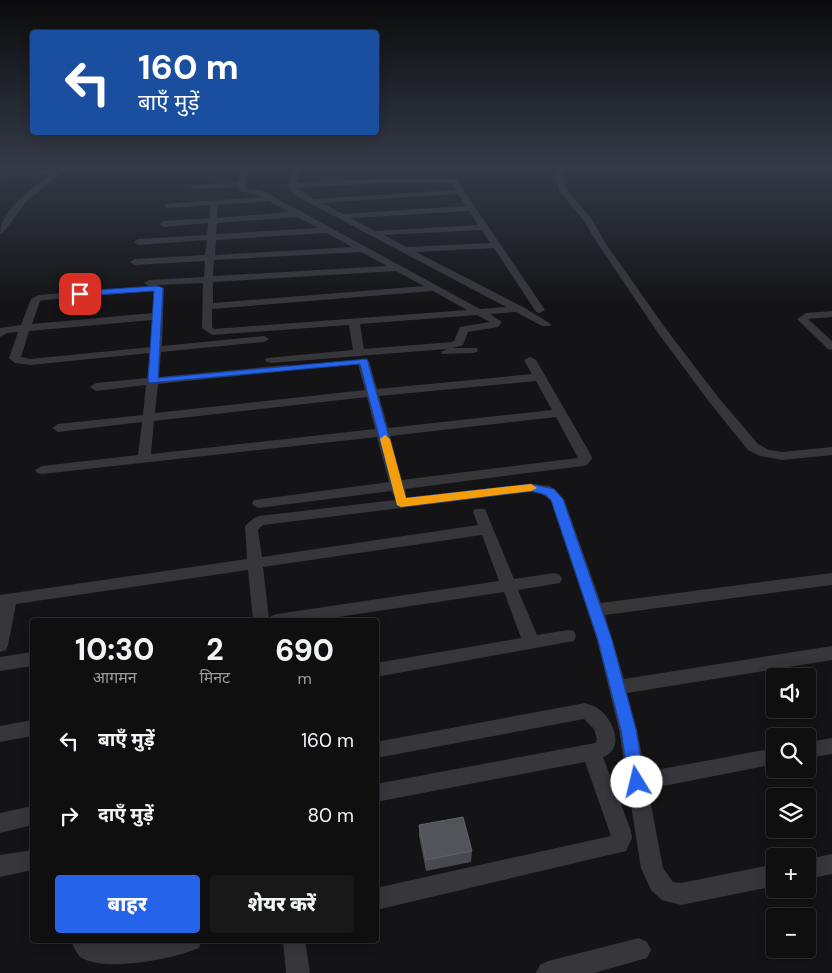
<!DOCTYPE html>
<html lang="hi">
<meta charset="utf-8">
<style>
:root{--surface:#0f0f10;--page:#181819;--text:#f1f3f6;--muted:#9b9c9f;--line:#2f2f30;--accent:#2563eb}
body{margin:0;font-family:"DM Sans","Noto Sans Devanagari",sans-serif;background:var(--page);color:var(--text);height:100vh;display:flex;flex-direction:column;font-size:19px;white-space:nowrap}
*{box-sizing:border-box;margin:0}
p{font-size:16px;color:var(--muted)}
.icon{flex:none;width:28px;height:28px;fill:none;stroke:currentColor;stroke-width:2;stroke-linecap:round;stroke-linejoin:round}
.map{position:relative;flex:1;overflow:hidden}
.sheet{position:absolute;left:30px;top:618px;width:349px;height:325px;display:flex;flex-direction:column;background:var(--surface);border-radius:5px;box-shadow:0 2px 12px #0003,0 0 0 1px var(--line)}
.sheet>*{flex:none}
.hud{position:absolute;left:30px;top:30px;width:349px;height:105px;border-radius:5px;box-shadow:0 2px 12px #0003,0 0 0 1px var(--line);background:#1a4fa0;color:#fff;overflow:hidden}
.fabs{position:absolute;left:766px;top:668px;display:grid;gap:10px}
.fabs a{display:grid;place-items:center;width:50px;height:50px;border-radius:5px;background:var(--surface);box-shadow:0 2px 12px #0003,0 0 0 1px var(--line);font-size:25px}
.pin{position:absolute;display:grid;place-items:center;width:42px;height:42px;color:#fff;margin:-21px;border-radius:10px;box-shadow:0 2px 8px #0006}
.me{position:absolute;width:55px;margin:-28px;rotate:351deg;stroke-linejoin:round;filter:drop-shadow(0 0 4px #0008)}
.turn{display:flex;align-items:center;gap:18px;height:105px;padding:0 25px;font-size:22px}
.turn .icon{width:65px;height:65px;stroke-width:2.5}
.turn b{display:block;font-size:35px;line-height:42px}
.eta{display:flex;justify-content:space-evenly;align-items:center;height:85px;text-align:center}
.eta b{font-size:30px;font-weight:800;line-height:35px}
.primary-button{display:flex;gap:10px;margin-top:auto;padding:10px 25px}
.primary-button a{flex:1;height:58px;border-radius:5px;background:var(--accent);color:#fff;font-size:20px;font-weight:800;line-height:58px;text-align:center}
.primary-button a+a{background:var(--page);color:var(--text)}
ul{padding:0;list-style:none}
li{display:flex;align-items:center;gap:15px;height:75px;padding:0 25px}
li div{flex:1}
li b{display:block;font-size:19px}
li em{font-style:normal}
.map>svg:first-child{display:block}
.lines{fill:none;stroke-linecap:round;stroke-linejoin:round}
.street{fill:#36363b;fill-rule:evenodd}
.wall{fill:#48494e}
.building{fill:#525459;stroke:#606268}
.route{fill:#2563eb;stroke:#184099}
.slow{fill:#f59e0b}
</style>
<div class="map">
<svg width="832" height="973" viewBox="0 0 832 973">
<rect width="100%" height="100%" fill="#141416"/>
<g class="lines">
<g class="street">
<path d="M58 166 68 168 190 166 187 168 63 171 26 202 3 233 0 234C0 210 34 187 51 174L0 177V173L58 169Z"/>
<path d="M240 166H248L246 188 265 192 480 309 506 307 298 197 287 186 295 166H302L296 183 376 179H456L545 310 540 313 536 312 494 248 416 252 523 307 551 324 550 326H542L516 312 490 314 502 322 498 327 468 332 463 345 453 348H477L478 350 477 352 473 353 443 354 441 352 447 349 271 363 267 362 265 360 267 358 353 350 349 325 212 335 202 328 203 283 156 285 164 289 162 346 264 336 269 339 264 342 161 352 159 377 287 365 293 368 287 371 158 384 155 413 365 390 357 361 363 358 369 361 377 389 532 374 524 360 530 357 536 360 591 455 592 459 587 465 582 466 405 489 406 493 404 496H394L391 491 259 508 254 506 252 503 254 500 389 482 377 437 42 474 37 473 35 470 42 466 138 455 142 422 58 432 52 428 58 424 143 415 146 385 96 391 90 387 96 383 147 378 150 353 30 365 15 363 9 358 18 332 7 333 0 337V328L21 325 31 299 39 295 148 286 144 283 149 280 204 277 205 261 135 265 130 262 135 259 205 255 207 240 138 245 134 242 138 239 207 235 208 223 164 227 160 224 164 221 209 218 210 205 168 208H165V204L262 197 240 191 238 187 194 189 190 187 194 185 239 182ZM376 183H451L455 190 314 199 298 188ZM458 194 466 206 343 214 322 203ZM269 201 289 212 217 218 218 205ZM469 211 478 225 375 231 351 218ZM297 217 318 228 216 234 217 223ZM482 230 490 243 407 247 384 235ZM327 233 352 247 215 255 216 240ZM361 252 387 266 213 276 214 260ZM396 271 424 286 213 303V282ZM154 291 153 313 32 324 40 301 44 300ZM433 291 467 310 214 329 212 327V309ZM477 315 490 322 460 327 454 341 452 342 364 349 360 324ZM152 320 151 347 30 359 21 357 29 331ZM536 381 552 410 388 428 379 396ZM367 397 375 429 151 454 154 421ZM556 417 578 458 402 480 390 436Z"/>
<path d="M557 166H564L561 171 568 191 591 218 604 241 666 329 718 397 758 444 769 450 782 452 832 447V455L782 460 760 456 748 450 710 403 658 333 596 241 584 221 560 192 553 171Z"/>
<path d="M832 311V317L808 319 832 341V350L828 349 797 319 806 313Z"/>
<path d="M531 484 550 486 564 499 601 603 832 573V585L605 615 624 679 832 646V660L627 693 637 730 645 772 775 748V764L648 789 663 868 673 882 681 883 775 864V886L681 905 662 900 651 890 641 868 619 730 597 640 551 501 541 493 531 492 263 525 258 530 262 557 478 525 473 512 475 509H485L514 579 554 573 560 575 562 579 560 583 518 590 537 635 568 630 574 631 576 636 574 641 568 642 376 677V663L521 638 504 592 318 620H253L248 570 16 604 8 645 6 650 0 652V595L247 559 245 526 254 518 259 516ZM482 535 499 581 277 614 271 616 269 619 263 567Z"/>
<path d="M32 652V666L0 671V657Z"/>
<path d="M585 703C590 705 596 706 600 710 614 721 625 749 603 757L631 831 632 838 626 851 376 910V888L611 836 585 762 376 802V784L595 743 597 740 594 729 584 719 376 758V742Z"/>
<path d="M32 720V736L0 742V726Z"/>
<path d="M832 738V754L808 758V742Z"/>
<path d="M32 806V825L0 833V813Z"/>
<path d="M32 850V870L0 877V855Z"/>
<path d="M832 854V874L808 879V859Z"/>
<path d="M639 938 647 942 651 950 647 958 594 973H536L540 965 548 961Z"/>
<path d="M71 940H96L101 943 115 944 144 940H202L199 948C173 959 104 973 80 957 76 952 73 946 71 940Z"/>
<path d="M283 940H305L310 973H286Z"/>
</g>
</g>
<path class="wall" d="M419 825 472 851 471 862 426 871 419 836Z"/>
<path class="building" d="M463 817 472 851 426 860 419 825Z"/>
<linearGradient id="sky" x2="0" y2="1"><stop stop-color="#0b0b0c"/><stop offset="0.55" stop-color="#343a47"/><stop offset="1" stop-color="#343a47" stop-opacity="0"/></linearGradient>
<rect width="832" height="303" fill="url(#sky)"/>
<path class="route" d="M158 286 163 288 158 378 367 359 406 498 531 484 554 489 563 499 612 640 636 730 645 782 643 787 637 789 631 787 629 782 621 730 598 640 551 500 546 495 531 491 401 507 397 505 360 364 149 383 148 381 154 291 80 296 76 294 80 291Z"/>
<path class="slow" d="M385 435 390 439 406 498 531 484 537 488 531 491 401 507 397 505 380 439Z"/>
</svg>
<div class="fabs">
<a><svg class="icon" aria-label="sound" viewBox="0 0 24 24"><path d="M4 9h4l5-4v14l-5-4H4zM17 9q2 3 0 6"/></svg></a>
<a><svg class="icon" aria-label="search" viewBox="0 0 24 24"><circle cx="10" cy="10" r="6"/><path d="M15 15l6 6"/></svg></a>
<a><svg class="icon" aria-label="layers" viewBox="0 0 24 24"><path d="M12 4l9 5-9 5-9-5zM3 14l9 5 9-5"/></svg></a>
<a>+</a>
<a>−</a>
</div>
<div class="pin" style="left:80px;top:294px;background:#d93025"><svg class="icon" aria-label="arrive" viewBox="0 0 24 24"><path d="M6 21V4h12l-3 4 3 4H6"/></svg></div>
<svg class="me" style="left:637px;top:782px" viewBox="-20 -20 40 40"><circle r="19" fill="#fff"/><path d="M0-13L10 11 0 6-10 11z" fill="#2563eb"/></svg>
<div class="hud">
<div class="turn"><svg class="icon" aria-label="left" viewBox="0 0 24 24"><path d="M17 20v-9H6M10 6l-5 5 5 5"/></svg><div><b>160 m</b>बाएँ मुड़ें</div></div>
</div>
<section class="sheet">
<div class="eta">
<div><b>10:30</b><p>आगमन</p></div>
<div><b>2</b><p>मिनट</p></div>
<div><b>690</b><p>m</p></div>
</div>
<ul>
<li><svg class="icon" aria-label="left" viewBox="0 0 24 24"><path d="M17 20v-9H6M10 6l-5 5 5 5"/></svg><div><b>बाएँ मुड़ें</b></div><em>160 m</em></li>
<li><svg class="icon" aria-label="right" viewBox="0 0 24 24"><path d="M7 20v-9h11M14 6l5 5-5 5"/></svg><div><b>दाएँ मुड़ें</b></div><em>80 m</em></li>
</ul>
<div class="primary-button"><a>बाहर</a><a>शेयर करें</a></div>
</section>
</div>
